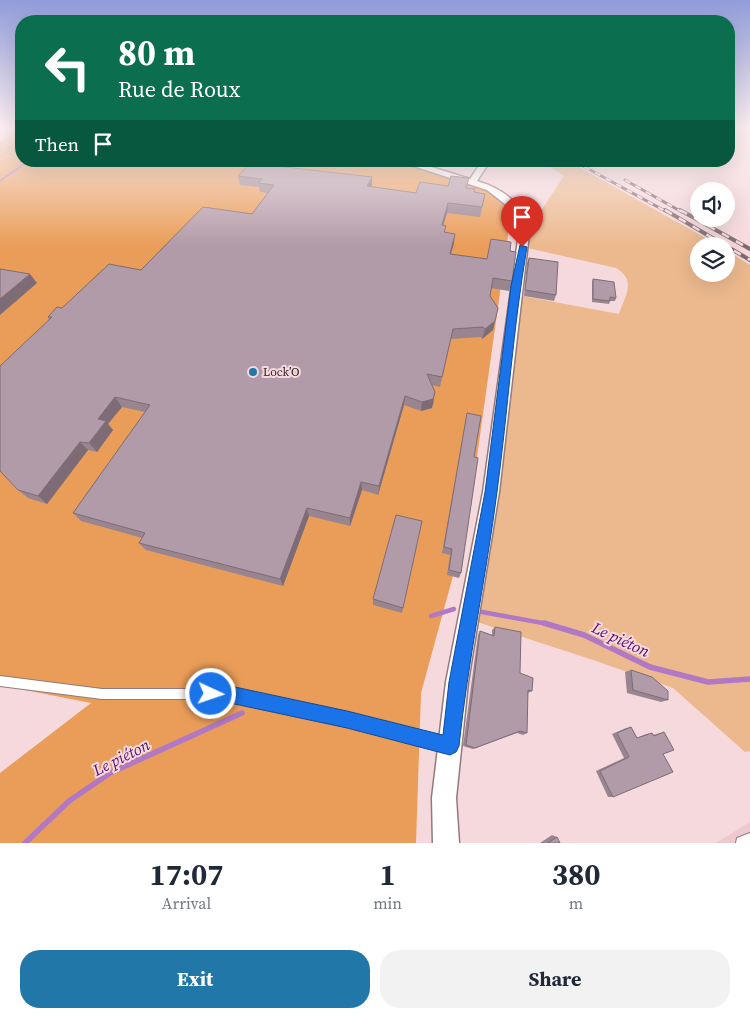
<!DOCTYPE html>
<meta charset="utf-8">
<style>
:root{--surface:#fff;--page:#f2f2f3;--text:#1f2937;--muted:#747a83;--accent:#2178a8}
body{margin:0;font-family:"Source Serif 4",serif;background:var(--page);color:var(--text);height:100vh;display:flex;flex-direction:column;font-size:19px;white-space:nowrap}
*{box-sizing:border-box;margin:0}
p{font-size:16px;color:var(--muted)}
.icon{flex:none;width:28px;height:28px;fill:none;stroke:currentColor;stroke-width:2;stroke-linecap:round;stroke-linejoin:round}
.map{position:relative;height:843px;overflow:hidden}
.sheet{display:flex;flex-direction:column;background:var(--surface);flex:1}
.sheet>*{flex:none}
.hud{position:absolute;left:15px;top:15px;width:720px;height:152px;border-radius:20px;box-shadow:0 5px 20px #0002;background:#0b6e4f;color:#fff;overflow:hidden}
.fabs{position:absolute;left:690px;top:182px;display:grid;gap:10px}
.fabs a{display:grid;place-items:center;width:45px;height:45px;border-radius:50%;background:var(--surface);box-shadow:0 5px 20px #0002;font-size:25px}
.pin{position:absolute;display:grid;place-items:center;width:42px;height:42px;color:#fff;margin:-51px -21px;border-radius:50% 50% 50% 0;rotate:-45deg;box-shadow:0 0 5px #0007}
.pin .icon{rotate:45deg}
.me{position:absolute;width:55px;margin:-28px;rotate:93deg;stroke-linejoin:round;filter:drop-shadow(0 0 4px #0008)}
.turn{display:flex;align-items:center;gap:18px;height:105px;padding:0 20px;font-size:22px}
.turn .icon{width:65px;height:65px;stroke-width:2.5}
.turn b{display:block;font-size:35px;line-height:42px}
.then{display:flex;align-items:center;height:48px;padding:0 20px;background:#0003;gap:10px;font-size:19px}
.eta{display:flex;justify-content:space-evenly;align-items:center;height:85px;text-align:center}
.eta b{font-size:30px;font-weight:700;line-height:35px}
.primary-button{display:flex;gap:10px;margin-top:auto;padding:10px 20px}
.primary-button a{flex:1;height:58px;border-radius:20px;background:var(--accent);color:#fff;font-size:20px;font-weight:700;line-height:58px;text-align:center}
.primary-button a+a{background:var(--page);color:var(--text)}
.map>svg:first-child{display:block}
.built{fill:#edc9ce}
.green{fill:#ecb98e}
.forest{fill:#ea9d58}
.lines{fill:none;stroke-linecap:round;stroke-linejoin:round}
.stream-far2{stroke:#b078c5;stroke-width:2}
.stream-far1{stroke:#b078c5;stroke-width:4.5}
.stream{stroke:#b078c5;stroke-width:5.5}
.service-casing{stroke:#937a7d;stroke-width:2}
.minor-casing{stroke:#937a7d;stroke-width:3}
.path{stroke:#998587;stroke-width:1;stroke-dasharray:2 1;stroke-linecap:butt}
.service{fill:#fff;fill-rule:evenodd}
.minor{fill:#fff;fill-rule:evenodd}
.rail-far1-casing{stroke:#7d6b6d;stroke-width:3}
.rail-casing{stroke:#7d6b6d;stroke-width:4}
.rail-far1{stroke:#f6d9dd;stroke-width:2;stroke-dasharray:6;stroke-linecap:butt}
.rail{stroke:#f6d9dd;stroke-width:2.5;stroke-dasharray:8;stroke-linecap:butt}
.wall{fill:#998590}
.shaded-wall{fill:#7d6c76}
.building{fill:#b29ba8;stroke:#7d6c76}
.route{fill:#1a73e8;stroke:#114b97}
.poi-dot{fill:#2178a8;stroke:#f6d9dd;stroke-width:2}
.labels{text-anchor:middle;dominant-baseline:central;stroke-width:4;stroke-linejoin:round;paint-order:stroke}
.poi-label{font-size:12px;fill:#312627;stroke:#f6d9dd;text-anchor:start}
.near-water-label{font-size:16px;font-style:italic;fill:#570d6d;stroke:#f6d9dd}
</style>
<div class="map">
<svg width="750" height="843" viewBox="0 0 750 843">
<rect width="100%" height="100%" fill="#f6d9dd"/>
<path class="built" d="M750 822V843H716Z"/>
<path class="green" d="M541 161H568L720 246H699V274H726V250L750 265V751L745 752 673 688 596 661 468 619 501 465 521 302 517 295 619 314C625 296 637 280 616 268L523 247 522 213 540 212 564 176Z"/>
<path class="forest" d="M17 128H21V161H397L475 184 497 197 511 214 468 521 421 693 416 843H0V773L91 703 0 685V143Z"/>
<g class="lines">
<path class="stream-far2" d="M0 181 28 161"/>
<g class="stream-far1">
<path d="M482 612 548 624"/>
<path d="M431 616 454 609"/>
</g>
<g class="stream">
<path d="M544 623 584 635 650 667 708 682 750 679"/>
<path d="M25 843 69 801 110 773 242 713"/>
</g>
<defs>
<g id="service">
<path d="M0 676 102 689H230L347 713 449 740 453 742 455 746 453 750 449 752 347 725 230 699H102L0 686Z"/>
<path d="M750 833V843H736L737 838Z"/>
</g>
<path id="minor" d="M398 161H412L470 179 482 161H490L477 181C503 189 518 201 530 225L499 492 468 682 456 798 459 843H433L432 798 446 682 483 492 520 225 514 211 487 190Z"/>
</defs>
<use href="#service" class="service-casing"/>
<use href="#minor" class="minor-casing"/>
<g class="path">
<path d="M0 142 16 128"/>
<path d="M0 157 21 136"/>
</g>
<use href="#service" class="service"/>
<use href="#minor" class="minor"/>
<defs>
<g id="rail-far1">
<path d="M574 161 667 212"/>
<path d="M625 180 682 212"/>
</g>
<g id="rail">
<path d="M665 210 750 260"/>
<path d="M680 210 750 249"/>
</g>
</defs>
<use href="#rail-far1" class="rail-far1-casing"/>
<use href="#rail" class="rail-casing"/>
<use href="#rail-far1" class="rail-far1"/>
<use href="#rail" class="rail"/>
</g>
<g class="wall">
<path d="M238 176 372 177V187L416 193 467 188 474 193 485 194 480 217 447 213 443 226 445 232 454 243 451 254 487 259 510 251 512 281 509 291 491 288 490 296 495 321 493 330 482 339 481 337 451 339 440 387 432 385 434 402 432 408 421 411 404 405 378 495 362 490 350 526 309 516 283 586 146 550 139 543 142 538 81 521 73 513 145 412 122 407 108 424 113 430 97 452 88 450 47 504 28 498 18 490 49 320 48 317 62 308 141 270 252 214 268 193 260 192 259 187 240 185Z"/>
<path d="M529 258 556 295 554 301 524 296 527 263Z"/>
<path d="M593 279 616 298 615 301H610L609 304 592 302V282Z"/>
<path d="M467 413 474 457 461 573 459 578 447 575 450 555 442 553Z"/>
<path d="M422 521 402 613 373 605V599Z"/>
<path d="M495 627 520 673 532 691 528 693 527 733 523 735 517 733 473 749 463 746 478 635 480 631 492 635V630Z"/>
<path d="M631 670 668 700 661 702 627 693 625 672Z"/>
<path d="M631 727 637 738 646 734 652 733 653 735 664 732 663 754 613 797H608L596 771 624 758 612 734 626 728Z"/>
<path d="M552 835 557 837 560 843H540Z"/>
</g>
<g class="shaded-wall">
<path d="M372 177V186L367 196V186Z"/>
<path d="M448 203 447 213 440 235 442 225Z"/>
<path d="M455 234 454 243 448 263 450 254Z"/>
<path d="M30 274 37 283 0 315V299Z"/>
<path d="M495 321 493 330 482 339 485 329Z"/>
<path d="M435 392 432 408 421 411 422 402Z"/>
<path d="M405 396 404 405 378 495 379 486Z"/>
<path d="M115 397 122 407 108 424 113 430 97 452 89 443 98 419Z"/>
<path d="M80 442 88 450 47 504 38 496Z"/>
<path d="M361 482 362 490 350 526V518Z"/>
<path d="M307 508 309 516 283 586 280 579Z"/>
</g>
<g class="building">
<path d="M250 163 372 177 367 186 416 193 420 182 448 186 451 176 469 178 466 188 475 189 474 192 485 194 482 207 448 203 442 225 446 226 444 232 455 234 450 254 487 259 491 239 511 242 510 251 516 252 512 281 493 278 490 296 498 308 495 321 485 329 483 327 453 329 442 377 427 374 435 392 433 399 422 402 405 396 379 486 361 482 350 518 307 508 280 579 139 543 145 533 73 513 150 405 115 397 98 419 106 421 89 443 80 442 38 496 18 490 0 471V366L52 317H48L57 307 62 308 109 264 141 270 203 207 252 214 274 185 258 183 262 179 238 176Z"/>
<path d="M529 258 558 262 556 295 525 290Z"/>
<path d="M0 269 30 274 0 299Z"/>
<path d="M593 279 614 282 616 298 610 297V301L593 299Z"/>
<path d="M467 413 481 416 474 457 478 458 461 573 449 570 452 549 444 547Z"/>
<path d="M396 515 422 521 403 608 373 599Z"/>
<path d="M495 627 521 632 520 673 533 678 532 691 528 690 527 733 520 731 475 748 466 745 480 631 494 636Z"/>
<path d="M631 670 652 677 668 691V700L633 690Z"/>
<path d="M631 727 637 738 652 733 654 736 664 732 674 750 663 754 673 772 613 797 600 771 629 757 617 733Z"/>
<path d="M557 837 560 843H548Z"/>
</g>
<linearGradient id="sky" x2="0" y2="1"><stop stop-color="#919cda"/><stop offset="0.52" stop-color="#fbeef0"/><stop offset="1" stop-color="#fbeef0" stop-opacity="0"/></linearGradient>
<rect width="750" height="246" fill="url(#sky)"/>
<path class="route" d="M520 245 527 247C513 328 508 410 497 492 486 577 468 661 459 746L456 752 450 755 347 728 230 703H211L206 700 203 694 206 688 211 686H230L347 711 443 735 449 682 485 492 511 286Z"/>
<circle class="poi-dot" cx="253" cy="372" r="5"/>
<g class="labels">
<g class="poi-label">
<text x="263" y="372">Lock’O</text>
</g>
<g class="near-water-label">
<text transform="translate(621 639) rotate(25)">Le piéton</text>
<text transform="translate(121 757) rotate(-27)">Le piéton</text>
</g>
</g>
</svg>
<div class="fabs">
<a><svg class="icon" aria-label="sound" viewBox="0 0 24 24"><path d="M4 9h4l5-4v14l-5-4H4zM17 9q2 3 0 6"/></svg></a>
<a><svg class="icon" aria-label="layers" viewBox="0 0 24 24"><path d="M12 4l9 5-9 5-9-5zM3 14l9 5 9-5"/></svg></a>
</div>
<div class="pin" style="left:522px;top:247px;background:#d93025"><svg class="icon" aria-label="arrive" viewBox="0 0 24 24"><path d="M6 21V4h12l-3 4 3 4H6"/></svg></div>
<svg class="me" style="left:211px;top:694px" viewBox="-20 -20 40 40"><circle r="17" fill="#1a73e8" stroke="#fff" stroke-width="3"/><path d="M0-11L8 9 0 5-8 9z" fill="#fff"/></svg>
<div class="hud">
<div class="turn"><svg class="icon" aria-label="left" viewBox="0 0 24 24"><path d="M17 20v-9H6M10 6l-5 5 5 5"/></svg><div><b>80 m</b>Rue de Roux</div></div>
<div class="then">Then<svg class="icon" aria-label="arrive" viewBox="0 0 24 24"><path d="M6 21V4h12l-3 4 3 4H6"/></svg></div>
</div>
</div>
<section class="sheet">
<div class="eta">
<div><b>17:07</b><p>Arrival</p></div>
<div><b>1</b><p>min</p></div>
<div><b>380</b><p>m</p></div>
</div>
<div class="primary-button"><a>Exit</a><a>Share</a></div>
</section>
